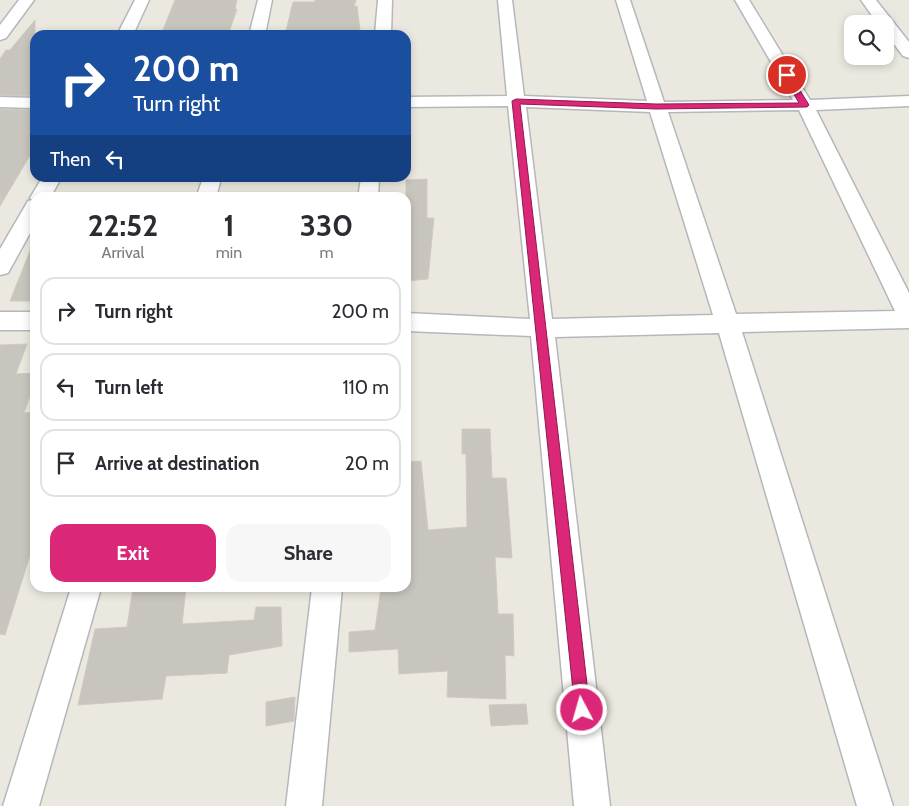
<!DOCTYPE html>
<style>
:root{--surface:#fff;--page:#f7f7f7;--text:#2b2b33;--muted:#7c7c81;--line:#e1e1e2;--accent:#db2777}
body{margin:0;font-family:Cabin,sans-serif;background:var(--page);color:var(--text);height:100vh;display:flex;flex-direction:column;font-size:19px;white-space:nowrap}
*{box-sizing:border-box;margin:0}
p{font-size:16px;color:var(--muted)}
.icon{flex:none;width:28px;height:28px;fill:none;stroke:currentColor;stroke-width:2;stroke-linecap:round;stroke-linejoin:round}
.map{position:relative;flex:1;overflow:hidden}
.details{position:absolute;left:30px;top:192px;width:381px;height:400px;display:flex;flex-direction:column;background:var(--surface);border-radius:15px;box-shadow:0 2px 8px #0003}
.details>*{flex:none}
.top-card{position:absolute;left:30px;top:30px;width:381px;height:152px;border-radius:15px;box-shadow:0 2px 8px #0003;background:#1a4fa0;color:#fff;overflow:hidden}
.controls{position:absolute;left:844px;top:15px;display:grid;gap:10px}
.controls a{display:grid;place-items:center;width:50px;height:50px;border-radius:10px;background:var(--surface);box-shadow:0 2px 8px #0003;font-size:25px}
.pin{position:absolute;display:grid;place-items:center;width:42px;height:42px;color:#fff;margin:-21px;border:2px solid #fff;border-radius:50%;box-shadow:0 1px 5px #0007}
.me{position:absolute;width:55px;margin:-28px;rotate:354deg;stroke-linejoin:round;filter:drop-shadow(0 0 4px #0008)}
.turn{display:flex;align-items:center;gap:18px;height:105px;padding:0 20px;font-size:22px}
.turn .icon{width:65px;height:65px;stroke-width:2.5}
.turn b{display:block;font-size:35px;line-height:42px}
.then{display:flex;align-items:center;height:48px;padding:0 20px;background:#0003;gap:10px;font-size:19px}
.eta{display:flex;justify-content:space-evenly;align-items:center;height:85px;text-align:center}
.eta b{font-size:30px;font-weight:700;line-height:35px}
.action{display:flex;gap:10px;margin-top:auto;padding:10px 20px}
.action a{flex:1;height:58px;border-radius:15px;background:var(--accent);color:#fff;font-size:20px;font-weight:700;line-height:58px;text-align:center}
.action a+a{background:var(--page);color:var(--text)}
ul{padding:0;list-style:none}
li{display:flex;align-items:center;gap:15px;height:68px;margin:0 10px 8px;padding:0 10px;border:2px solid var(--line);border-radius:15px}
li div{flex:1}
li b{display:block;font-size:19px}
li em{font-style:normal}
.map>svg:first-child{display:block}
.building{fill:#c8c5be;stroke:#d0cabe}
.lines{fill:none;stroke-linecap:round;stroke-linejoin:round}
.street-casing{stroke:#b5b7bc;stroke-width:3}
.street{fill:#fff;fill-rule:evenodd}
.route{fill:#db2777;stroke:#8e194d}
</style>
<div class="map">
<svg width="909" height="806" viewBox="0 0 909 806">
<rect width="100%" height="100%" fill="#ebe9df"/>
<g class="building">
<path d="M175 0H237L235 9H237L229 32 161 35Z"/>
<path d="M315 0H356L354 7 357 6 360 30 317 33V35H285L293 2H315Z"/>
<path d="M35 20V96L0 95V59L6 50H10Z"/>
<path d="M0 109 35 110V147L0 206Z"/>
<path d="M427 179V218H434L428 279 406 281V180Z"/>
<path d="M34 241 35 301H10Z"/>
<path d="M27 344 16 374 35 373V381L24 413 35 412V539L5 635 0 634V345Z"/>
<path d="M462 429H490L492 478H506L512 558 495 557 498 614H513L514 656 505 655 506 699 447 697 448 671 399 674 398 649 349 652V632L375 630 381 588H406V462L421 461 428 530 467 527 466 454H462Z"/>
<path d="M133 588H186L182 624 254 620 256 607H281L282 646 229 655 227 673 166 676 162 699 78 705 95 629 127 627Z"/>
<path d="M295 697 294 721 266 726V702Z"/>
<path d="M526 704 528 724 491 726 489 705Z"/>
</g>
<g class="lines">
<defs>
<g id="street">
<path d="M19 0H34L6 38 0 40V25Z"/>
<path d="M135 0H149L133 35H117Z"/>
<path d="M258 0H272L265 35H249Z"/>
<path d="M378 0H392L391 35H375Z"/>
<path d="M498 0H512L524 96 647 101 616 0H630L664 102 793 100 735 0H749L810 100 909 96V106L816 110 909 293V328L742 332 893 806H857L719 333 555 337 610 806H574L531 336 406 331V313L530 319 508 106 406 107V97L507 96ZM526 107 650 112 713 315 552 319ZM799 110 895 311 736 314 668 112Z"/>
<path d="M861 0H876L909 42V58L903 56 885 32V24H878Z"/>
<path d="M0 97 35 98V108L0 107Z"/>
<path d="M42 178H61L50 198H35V224L8 273 0 275V249L28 201 32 200 30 198Z"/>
<path d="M203 178H221L216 198H196Z"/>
<path d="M361 178H379L378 198H358Z"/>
<rect x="0" y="312" width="35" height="18"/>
<path d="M71 588H101L39 806H3Z"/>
<path d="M312 588H342L322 806H286Z"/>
</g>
</defs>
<use href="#street" class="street-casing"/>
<use href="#street" class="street"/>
</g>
<path class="route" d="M784 74H790L809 105 807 107 656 109 520 104 590 710 588 716 582 718 577 716 575 710 512 101 516 99 656 104 799 103 783 75Z"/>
</svg>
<div class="controls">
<a><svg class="icon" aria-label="search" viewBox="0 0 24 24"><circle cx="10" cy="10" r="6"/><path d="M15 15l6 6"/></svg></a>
</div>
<div class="pin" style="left:787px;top:75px;background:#d93025"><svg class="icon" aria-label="arrive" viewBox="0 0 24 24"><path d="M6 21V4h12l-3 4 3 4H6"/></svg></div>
<svg class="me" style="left:582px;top:710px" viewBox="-20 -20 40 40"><circle r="17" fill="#db2777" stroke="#fff" stroke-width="3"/><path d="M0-11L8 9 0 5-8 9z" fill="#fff"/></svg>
<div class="top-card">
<div class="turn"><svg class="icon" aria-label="right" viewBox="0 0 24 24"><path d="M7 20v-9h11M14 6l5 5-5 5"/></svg><div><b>200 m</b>Turn right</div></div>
<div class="then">Then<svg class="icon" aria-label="left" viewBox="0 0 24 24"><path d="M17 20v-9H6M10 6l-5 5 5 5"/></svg></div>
</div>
<section class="details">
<div class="eta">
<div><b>22:52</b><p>Arrival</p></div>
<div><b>1</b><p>min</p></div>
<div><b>330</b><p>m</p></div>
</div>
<ul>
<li><svg class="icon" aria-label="right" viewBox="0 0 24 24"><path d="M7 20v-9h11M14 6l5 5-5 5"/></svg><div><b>Turn right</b></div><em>200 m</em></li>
<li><svg class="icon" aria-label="left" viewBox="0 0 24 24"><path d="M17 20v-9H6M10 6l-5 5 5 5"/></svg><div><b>Turn left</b></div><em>110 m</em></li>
<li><svg class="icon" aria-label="arrive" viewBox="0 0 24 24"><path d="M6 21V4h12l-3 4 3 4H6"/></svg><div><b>Arrive at destination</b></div><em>20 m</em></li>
</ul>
<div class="action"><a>Exit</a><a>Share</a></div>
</section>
</div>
